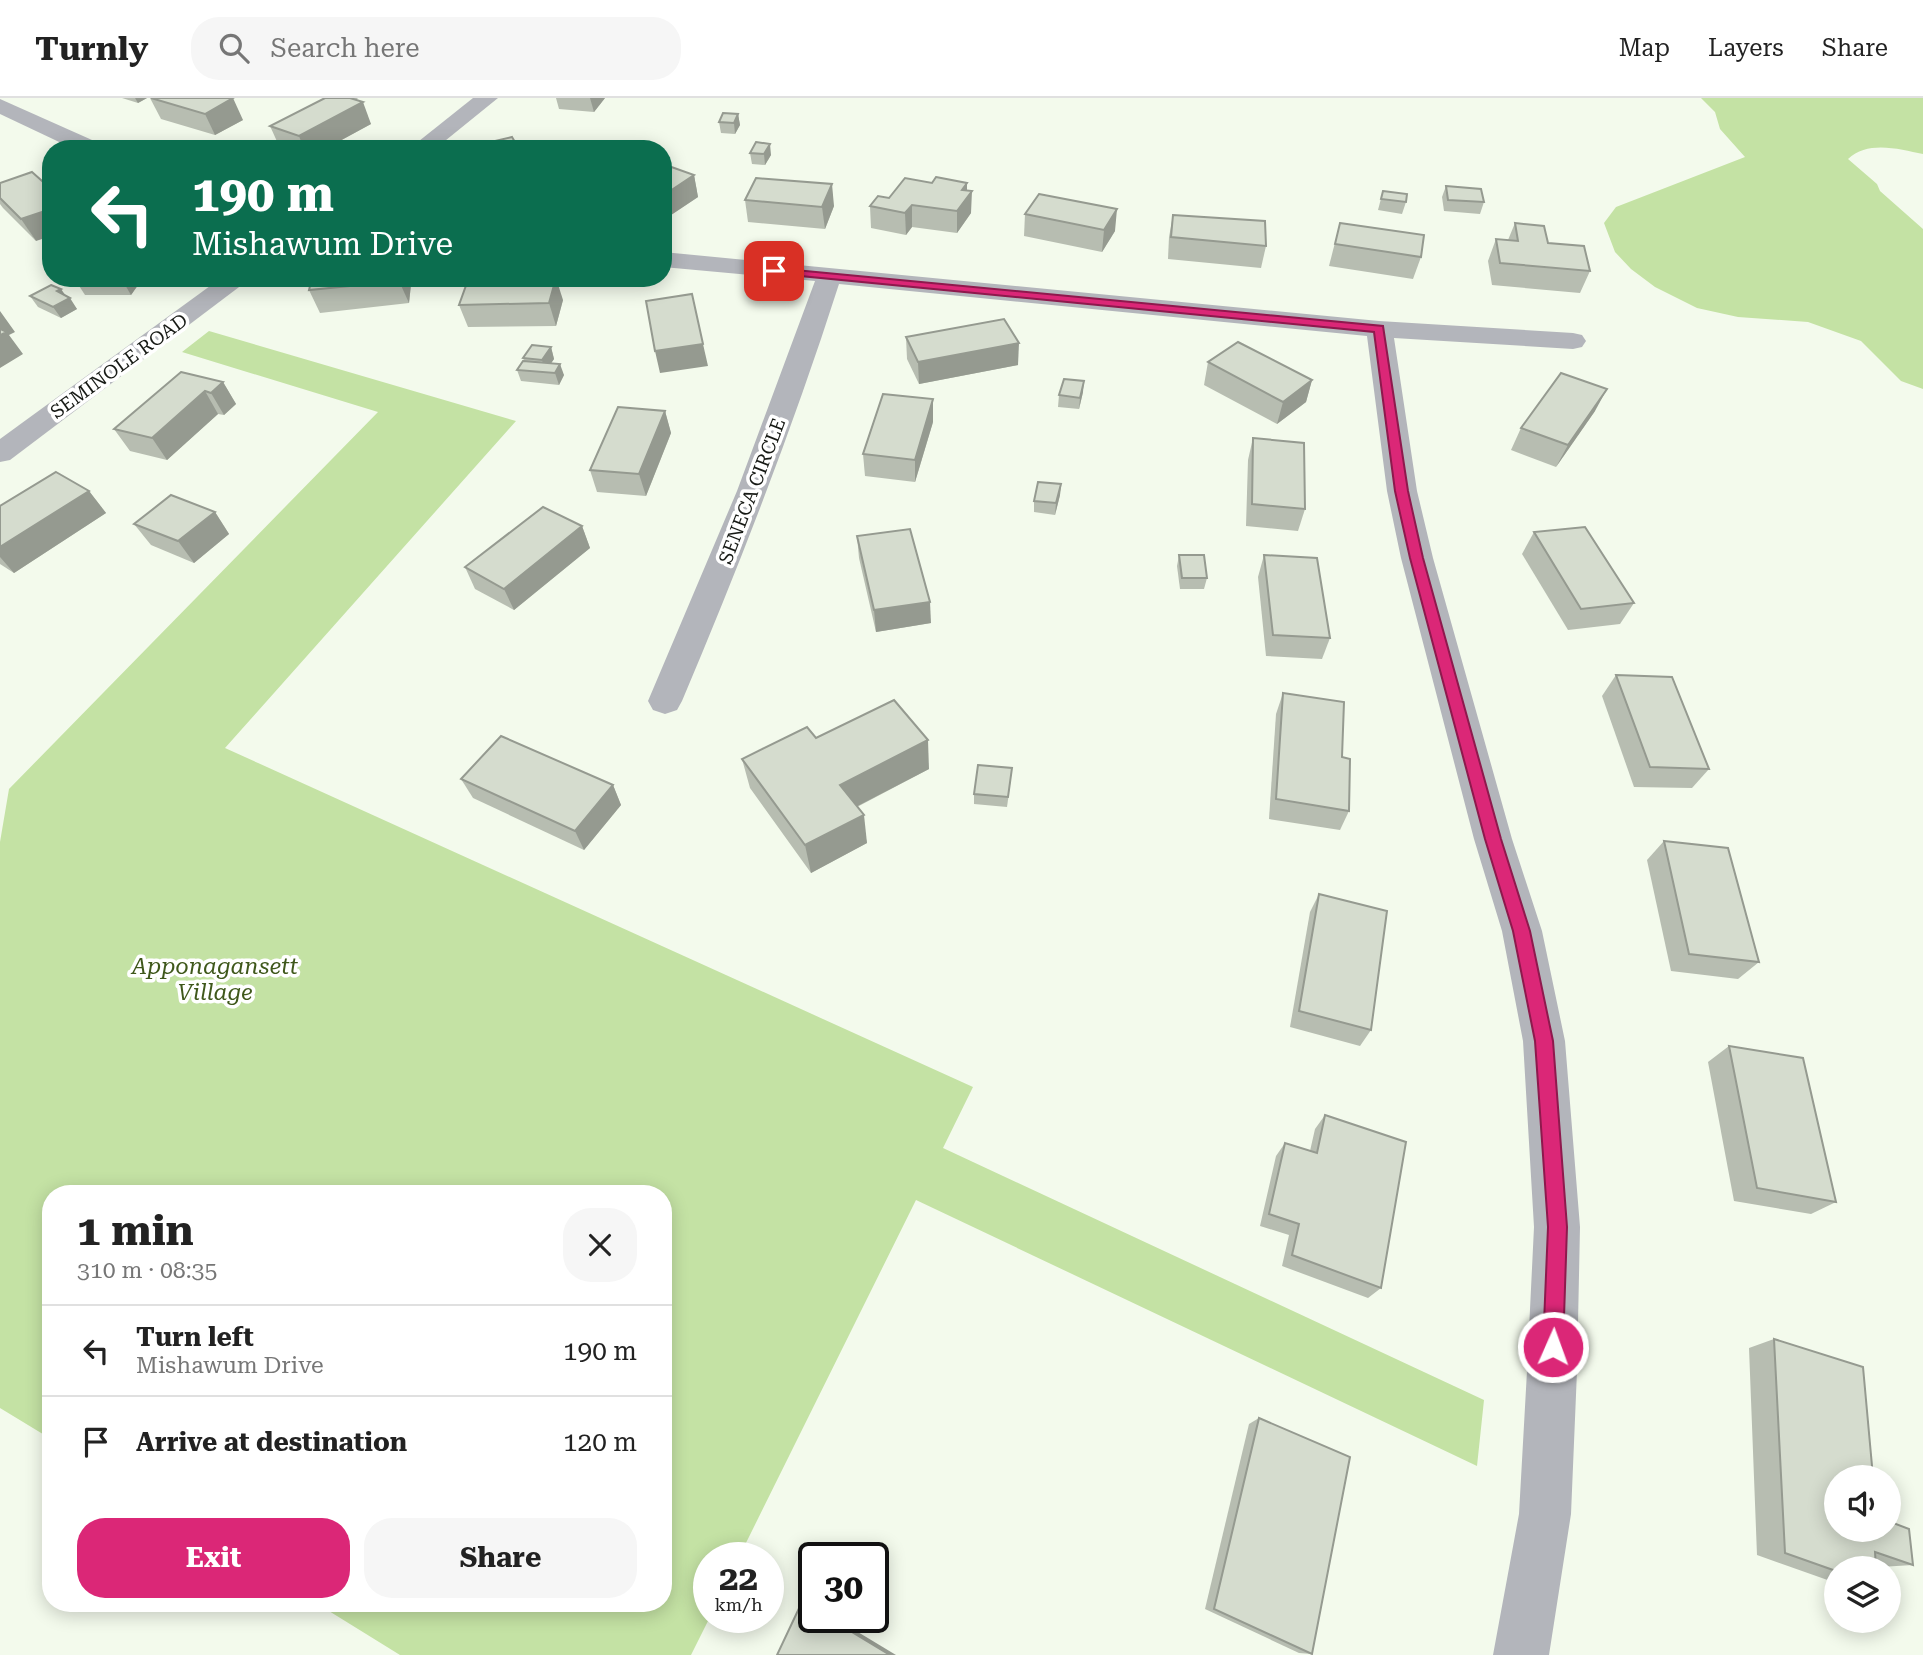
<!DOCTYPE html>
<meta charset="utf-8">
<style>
:root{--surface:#fff;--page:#f6f6f6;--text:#222;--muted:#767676;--line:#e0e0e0;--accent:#db2777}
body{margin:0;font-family:"Roboto Serif",serif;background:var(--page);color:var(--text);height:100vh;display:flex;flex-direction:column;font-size:26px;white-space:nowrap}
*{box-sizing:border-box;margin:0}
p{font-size:23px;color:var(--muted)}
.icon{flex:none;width:38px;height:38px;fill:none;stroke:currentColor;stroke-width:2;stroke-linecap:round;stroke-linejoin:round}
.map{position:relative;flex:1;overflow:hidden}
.side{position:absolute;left:42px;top:1087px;width:630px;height:427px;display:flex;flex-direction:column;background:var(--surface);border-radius:28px;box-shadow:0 4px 18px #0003}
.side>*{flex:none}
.guide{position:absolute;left:42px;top:42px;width:630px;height:147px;border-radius:28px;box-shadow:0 4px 18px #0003;background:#0b6e4f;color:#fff;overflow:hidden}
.tools{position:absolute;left:1824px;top:1367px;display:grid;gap:14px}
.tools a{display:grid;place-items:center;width:77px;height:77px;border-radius:50%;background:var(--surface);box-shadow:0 4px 18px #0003;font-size:35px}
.speed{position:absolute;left:693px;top:1444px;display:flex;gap:14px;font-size:35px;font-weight:700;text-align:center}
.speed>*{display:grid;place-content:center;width:91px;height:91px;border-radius:50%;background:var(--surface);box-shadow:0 4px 18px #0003;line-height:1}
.speed small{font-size:18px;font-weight:400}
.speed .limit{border:4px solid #111;border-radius:10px;background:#fff;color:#111}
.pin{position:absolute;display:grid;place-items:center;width:60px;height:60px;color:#fff;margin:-30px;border-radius:14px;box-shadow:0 4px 10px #0006}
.me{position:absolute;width:77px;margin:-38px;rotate:2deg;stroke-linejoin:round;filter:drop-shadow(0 0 5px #0008)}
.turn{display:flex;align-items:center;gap:24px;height:147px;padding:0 35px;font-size:32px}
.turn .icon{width:91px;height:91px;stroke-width:2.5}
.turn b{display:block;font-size:49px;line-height:60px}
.round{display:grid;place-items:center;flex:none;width:74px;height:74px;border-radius:28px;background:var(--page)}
.overview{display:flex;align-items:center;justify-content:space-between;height:119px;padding:0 35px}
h1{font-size:42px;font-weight:700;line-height:52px}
.button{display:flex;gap:14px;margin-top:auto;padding:14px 35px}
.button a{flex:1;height:80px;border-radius:28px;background:var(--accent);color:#fff;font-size:28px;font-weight:700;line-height:80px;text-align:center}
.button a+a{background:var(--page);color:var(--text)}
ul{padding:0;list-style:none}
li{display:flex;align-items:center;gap:21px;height:91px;padding:0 35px;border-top:2px solid var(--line)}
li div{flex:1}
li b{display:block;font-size:26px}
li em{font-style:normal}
header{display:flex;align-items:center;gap:42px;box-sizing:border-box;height:98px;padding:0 35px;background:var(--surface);border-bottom:2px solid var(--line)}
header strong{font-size:33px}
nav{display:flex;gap:38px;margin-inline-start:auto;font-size:24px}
.search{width:490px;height:63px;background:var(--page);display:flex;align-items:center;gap:18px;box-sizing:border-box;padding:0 24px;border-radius:28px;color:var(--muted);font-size:26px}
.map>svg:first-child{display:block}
.green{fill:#c4e2a4}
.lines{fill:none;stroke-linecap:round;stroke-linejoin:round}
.minor{fill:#b3b5bb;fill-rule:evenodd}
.wall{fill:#b7bdb1}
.shaded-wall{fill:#959a90}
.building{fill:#d5dcce;stroke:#959a90;stroke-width:2}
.route{fill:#db2777;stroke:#8e194d;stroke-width:2}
.labels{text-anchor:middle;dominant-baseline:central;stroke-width:7;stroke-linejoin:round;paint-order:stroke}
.far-street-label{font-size:19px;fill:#171a15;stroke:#fff}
.park-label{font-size:23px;font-style:italic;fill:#3f581b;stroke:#fff}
</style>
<header>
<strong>Turnly</strong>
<div class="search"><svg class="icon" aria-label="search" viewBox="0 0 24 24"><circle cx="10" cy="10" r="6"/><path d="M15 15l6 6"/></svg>Search here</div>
<nav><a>Map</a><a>Layers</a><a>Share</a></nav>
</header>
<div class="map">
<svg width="1923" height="1557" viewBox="0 0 1923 1557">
<rect width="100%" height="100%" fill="#f3faec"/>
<g class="green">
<path d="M1701 0H1923V56C1899 51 1868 42 1848 61L1877 86 1880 93 1923 131V291L1901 283 1861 243 1808 224 1738 219 1697 210 1655 189 1631 171 1615 154 1604 125 1616 109 1745 59 1720 31 1715 14Z"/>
<path d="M209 233 516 323 225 650 973 989 943 1050 1484 1302 1477 1368 916 1102 739 1459 709 1460 710 1519 691 1557H400L316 1505H663V1096H51V1341L0 1310V744L9 691 378 314 182 254Z"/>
</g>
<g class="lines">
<g class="minor">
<path d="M473 0H498L435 51H409Z"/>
<path d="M0 1 101 46 104 51H74L0 16Z"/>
<path d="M663 154 1379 223 1573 235 1582 237 1586 243 1582 249 1573 251 1394 240 1417 393 1433 460 1512 741 1542 833 1565 943 1580 1129 1577 1273 1571 1416 1549 1557H1493L1519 1416 1527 1273 1534 1129 1523 943 1502 833 1474 741 1401 460 1387 393 1367 238 839 186C794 327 740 466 682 603L677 612 665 616 653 612 648 603 737 393 815 183 663 169Z"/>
<path d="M221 180H251L10 362 0 364V341Z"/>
</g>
</g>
<g class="wall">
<path d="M122 0H147L138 5Z"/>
<path d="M150 0 243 22 215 37 161 21Z"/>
<path d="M325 0H358L356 2 371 26 325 51H284L280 50 270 28Z"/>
<path d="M556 0H605L594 14 559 11Z"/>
<path d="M738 16 740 27 735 36 721 35 719 24Z"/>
<path d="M750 55 771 57 765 67 752 66Z"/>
<path d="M663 66 694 77 698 99 671 117 663 114Z"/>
<path d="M0 85 36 143 3 110 0 106Z"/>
<path d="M1446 88 1484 104 1480 116 1444 113 1442 99Z"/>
<path d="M967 92 971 115 957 135 912 129 906 137 871 130 870 108 889 100Z"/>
<path d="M1383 93 1406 104 1402 116 1378 112Z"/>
<path d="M745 102 834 108 825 131 748 124Z"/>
<path d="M1025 116 1115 133 1102 154 1024 138Z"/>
<path d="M1173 117 1266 148 1261 170 1168 161 1169 139Z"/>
<path d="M1340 125 1421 159 1413 181 1329 168Z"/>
<path d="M1515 125 1590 173 1580 195 1492 187 1488 163 1496 141 1508 142Z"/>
<path d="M74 180H143L131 197H85Z"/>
<path d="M409 180 411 186 409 205 320 215 309 192Z"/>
<path d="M30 198H65L77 211 61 220 38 209Z"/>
<path d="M563 202 556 228 468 229 459 207Z"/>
<path d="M906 239 1018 267 919 286 907 261Z"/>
<path d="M551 249 554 261 551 265 564 277 559 287 521 283 517 272 524 263 523 260Z"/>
<path d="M1208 264 1312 282 1306 304 1277 326 1204 287Z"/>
<path d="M223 284 236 306 224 317 218 316 167 362 130 353 114 331Z"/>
<path d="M1083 294 1079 311 1058 309 1059 297Z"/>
<path d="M665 313 671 335 646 398 597 394 590 372Z"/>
<path d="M1595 313 1556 369 1511 352 1521 330Z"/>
<path d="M933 324 915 384 865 378 863 356Z"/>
<path d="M1253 340 1305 411 1298 433 1246 428 1248 362Z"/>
<path d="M1061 386 1060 397 1055 417 1034 414V403Z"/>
<path d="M89 393 106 415 14 475 0 466V408Z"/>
<path d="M215 414 229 436 194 465 151 447 134 426Z"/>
<path d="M582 428 590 450 514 512 475 491 465 469Z"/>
<path d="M1534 434 1634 505 1620 526 1568 532 1522 456Z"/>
<path d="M857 438 931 525 876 534 859 460Z"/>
<path d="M1179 457 1207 480 1204 491H1180L1177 468Z"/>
<path d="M1264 457 1330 540 1322 561 1266 558 1258 479Z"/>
<path d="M1616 577 1709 671 1692 690 1634 689 1602 598Z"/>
<path d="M1283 595 1342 659 1349 713 1340 732 1269 721 1276 616Z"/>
<path d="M816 640 929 671 857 709 867 745 811 775 750 690 742 661Z"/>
<path d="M1011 680 1007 709 974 706V696Z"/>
<path d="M461 681 613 687 621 707 584 752 473 700Z"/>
<path d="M1664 743 1759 864 1738 881 1671 873 1647 762Z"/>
<path d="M1319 796 1371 932 1360 948 1290 929 1310 814Z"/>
<path d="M1729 948 1836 1104 1811 1116 1734 1103 1708 964Z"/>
<path d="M1325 1017 1381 1190 1368 1200 1282 1168 1289 1137 1260 1128 1276 1058 1285 1045 1310 1053 1315 1031Z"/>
<path d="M1774 1241 1836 1379 1913 1467 1880 1469 1876 1467 1836 1470V1485L1757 1457 1749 1250Z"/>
<path d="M1259 1320 1312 1556 1299 1555 1205 1511 1249 1326Z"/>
</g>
<g class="shaded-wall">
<path d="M135 0H147L138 5Z"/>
<path d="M233 0 243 22 215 37 205 16Z"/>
<path d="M590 0H605L594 14Z"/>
<path d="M363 4 371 26 325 51H304L299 38Z"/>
<path d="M738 16 740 27 735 36 734 25Z"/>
<path d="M770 46 771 57 765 67 764 56Z"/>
<path d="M694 77 698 99 671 117 667 95Z"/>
<path d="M967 85V100L972 93 971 115 957 135V113L962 92Z"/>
<path d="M832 86 834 108 825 131 822 109Z"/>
<path d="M912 107V129L906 137 905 115Z"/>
<path d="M51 111V138L36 143 21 121Z"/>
<path d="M1117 111 1115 133 1102 154 1104 132Z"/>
<path d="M121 180H143L131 197Z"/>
<path d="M400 180H409L411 186 409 205 399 183Z"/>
<path d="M556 180 563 202 556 228 549 205Z"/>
<path d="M61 191 68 201 70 200 77 211 61 220 53 209 57 193Z"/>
<path d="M0 213 15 234 9 237 23 256 0 270Z"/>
<path d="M1019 245 1018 267 919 286 918 264Z"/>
<path d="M703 246 708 268 660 275 655 253Z"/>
<path d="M551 249 554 261 545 274 542 262Z"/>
<path d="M560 266 564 277 559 287 555 275Z"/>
<path d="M1312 282 1306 304 1277 326 1283 304Z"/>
<path d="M1084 283 1083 294 1079 311 1080 300Z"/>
<path d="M223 284 236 306 224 317 211 295Z"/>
<path d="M1607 291 1595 313 1556 369 1568 347Z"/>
<path d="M205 293 218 316 167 362 152 340Z"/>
<path d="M933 301V324L915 384V362Z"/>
<path d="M665 313 671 335 646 398 639 376Z"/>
<path d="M1061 386 1060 397 1055 417 1056 405Z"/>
<path d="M89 393 106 415 14 475 0 459V449Z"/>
<path d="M215 414 229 436 194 465 178 443Z"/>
<path d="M582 428 590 450 514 512 504 491Z"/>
<path d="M930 504 931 525 876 534 874 512Z"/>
<path d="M928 642 929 671 844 715 840 687Z"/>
<path d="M613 687 621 707 584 752 575 733Z"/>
<path d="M864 717 867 745 811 775 805 747Z"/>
<path d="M802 1504 810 1505 814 1507V1511Z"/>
<path d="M827 1519H833L896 1557H890Z"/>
</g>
<g class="building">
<path d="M151 0H233L205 16Z"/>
<path d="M325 0H350L363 4 299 38 270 28Z"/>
<path d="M723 15 738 16 734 25 719 24Z"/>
<path d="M512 39 519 51H476L474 48Z"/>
<path d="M756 44 770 46 764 56 750 55Z"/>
<path d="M663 66 694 77 667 95 663 94Z"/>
<path d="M32 74 51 91V111L21 121 0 100V85Z"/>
<path d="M936 79 967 85 962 92 972 93 957 113 912 107 905 115 870 108 878 98 889 100 905 80 932 85Z"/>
<path d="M756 80 832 86 822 109 745 102Z"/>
<path d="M1446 88 1481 91 1484 104 1448 102Z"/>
<path d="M1383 93 1407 96 1406 104 1381 101Z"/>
<path d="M1039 96 1117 111 1104 132 1025 116Z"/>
<path d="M1173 117 1265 123 1266 148 1171 139Z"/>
<path d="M1340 125 1424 137 1421 159 1335 146Z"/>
<path d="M1515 125 1544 128 1548 145 1584 148 1590 173 1500 165 1496 141 1518 143Z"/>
<path d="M312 180H400L399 183 309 192Z"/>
<path d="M556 180 549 205 459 207 468 182Z"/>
<path d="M51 187 61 191 57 193 70 200 53 209 30 198Z"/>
<path d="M692 196 703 246 655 253 646 203Z"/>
<path d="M1004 221 1019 245 918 264 906 239Z"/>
<path d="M0 231 7 234 0 237Z"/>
<path d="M1238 244 1312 282 1283 304 1208 264Z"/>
<path d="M532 247 551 249 542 262 523 260Z"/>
<path d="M523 263 560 266 555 275 517 272Z"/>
<path d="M181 274 223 284 211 295 205 293 152 340 114 331Z"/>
<path d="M1561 275 1607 291 1568 347 1521 330Z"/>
<path d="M1064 281 1084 283 1080 300 1059 297Z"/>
<path d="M883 296 933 301 915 362 863 356Z"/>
<path d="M618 309 665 313 639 376 590 372Z"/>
<path d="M1253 340 1304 345 1305 411 1252 406Z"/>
<path d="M56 374 89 393 0 449V408Z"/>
<path d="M1038 384 1061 386 1056 405 1034 403Z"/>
<path d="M171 397 215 414 178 443 134 426Z"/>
<path d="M543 409 582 428 504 491 465 469Z"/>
<path d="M1585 429 1634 505 1581 511 1534 434Z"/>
<path d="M910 431 930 504 874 512 857 438Z"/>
<path d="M1179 457H1204L1207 480H1182Z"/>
<path d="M1264 457 1317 460 1330 540 1273 537Z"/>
<path d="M1616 577 1672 579 1709 671 1650 669Z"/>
<path d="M1283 595 1344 604 1342 659 1350 661 1349 713 1276 701Z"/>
<path d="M894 602 928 642 840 687 864 717 805 747 742 661 807 629 816 640Z"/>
<path d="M501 638 613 687 575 733 461 681Z"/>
<path d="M978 667 1012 670 1008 699 974 696Z"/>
<path d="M1664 743 1728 750 1759 864 1689 856Z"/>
<path d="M1319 796 1387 813 1371 932 1299 913Z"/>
<path d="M1729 948 1803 960 1836 1104 1757 1090Z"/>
<path d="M1325 1017 1406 1044 1381 1190 1292 1157 1299 1126 1269 1116 1285 1045 1317 1055Z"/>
<path d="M1774 1241 1863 1269 1873 1379H1836V1432H1888V1423L1909 1431 1913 1467 1875 1454 1876 1470H1836V1473L1785 1455Z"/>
<path d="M1259 1320 1350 1359 1312 1556 1214 1511Z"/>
<path d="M802 1504 814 1511V1519H827L890 1557H777Z"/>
</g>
<path class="route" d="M774 170 1383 228 1408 393 1423 460 1501 741 1530 833 1553 943 1567 1129 1563 1249 1560 1256 1553 1259 1546 1256 1543 1249 1548 1129 1535 943 1513 833 1485 741 1410 460 1395 393 1374 234 770 175V171Z"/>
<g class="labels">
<g class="far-street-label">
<text transform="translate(119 268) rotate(-36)">SEMINOLE ROAD</text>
<text transform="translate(752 393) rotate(-69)">SENECA CIRCLE</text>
</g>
<g class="park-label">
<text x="215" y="868">Apponagansett<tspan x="215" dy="26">Village</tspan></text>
</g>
</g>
</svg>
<div class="tools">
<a><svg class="icon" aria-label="sound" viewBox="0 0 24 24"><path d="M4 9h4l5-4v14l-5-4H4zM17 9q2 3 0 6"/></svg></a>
<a><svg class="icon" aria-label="layers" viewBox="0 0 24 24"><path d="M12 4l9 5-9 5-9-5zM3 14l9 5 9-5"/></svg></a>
</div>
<div class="speed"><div>22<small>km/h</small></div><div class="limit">30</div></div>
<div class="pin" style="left:774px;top:173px;background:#d93025"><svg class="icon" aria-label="arrive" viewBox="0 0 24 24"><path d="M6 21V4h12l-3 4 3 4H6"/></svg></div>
<svg class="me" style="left:1553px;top:1249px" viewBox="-20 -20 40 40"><circle r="17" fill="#db2777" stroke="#fff" stroke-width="3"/><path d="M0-11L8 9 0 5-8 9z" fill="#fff"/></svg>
<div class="guide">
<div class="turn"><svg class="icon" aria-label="left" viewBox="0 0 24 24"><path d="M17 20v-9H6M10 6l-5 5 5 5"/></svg><div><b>190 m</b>Mishawum Drive</div></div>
</div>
<section class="side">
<div class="overview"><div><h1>1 min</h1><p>310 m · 08:35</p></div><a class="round"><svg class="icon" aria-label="close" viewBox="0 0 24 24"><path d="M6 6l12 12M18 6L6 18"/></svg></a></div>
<ul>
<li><svg class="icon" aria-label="left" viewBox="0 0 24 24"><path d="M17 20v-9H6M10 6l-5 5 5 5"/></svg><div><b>Turn left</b><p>Mishawum Drive</p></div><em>190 m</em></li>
<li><svg class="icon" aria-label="arrive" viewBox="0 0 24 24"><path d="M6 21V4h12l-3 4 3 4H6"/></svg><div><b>Arrive at destination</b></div><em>120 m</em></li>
</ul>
<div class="button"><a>Exit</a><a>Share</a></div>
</section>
</div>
